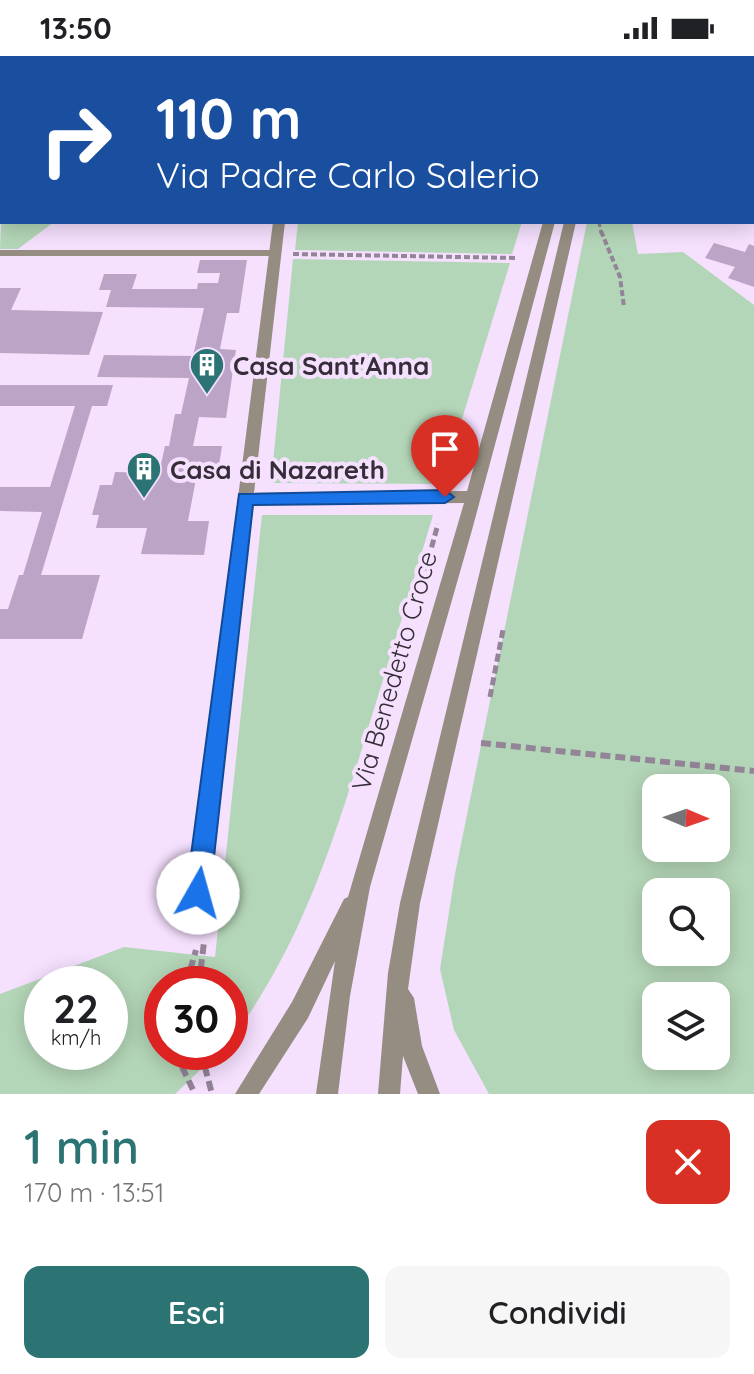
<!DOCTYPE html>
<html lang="it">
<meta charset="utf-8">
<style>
:root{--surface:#fff;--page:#f6f6f6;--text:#202124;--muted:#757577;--accent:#2b7473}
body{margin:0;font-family:Quicksand,sans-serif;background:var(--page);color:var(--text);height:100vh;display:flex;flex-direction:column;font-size:30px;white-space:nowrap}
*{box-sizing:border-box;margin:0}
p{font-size:26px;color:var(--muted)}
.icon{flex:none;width:44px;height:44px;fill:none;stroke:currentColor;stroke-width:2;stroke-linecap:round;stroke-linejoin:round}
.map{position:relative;height:1038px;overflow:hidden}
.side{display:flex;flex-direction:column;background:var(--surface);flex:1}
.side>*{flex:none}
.guide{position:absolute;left:0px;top:0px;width:754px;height:168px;box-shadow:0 4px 20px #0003;background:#1a4fa0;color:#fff;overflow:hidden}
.needle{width:52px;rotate:92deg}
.fabs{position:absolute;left:642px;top:718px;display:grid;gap:16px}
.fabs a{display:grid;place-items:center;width:88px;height:88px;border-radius:16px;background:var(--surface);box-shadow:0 4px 20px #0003;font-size:40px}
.speed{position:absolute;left:24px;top:910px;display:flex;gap:16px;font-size:40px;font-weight:700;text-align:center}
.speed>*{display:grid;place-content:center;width:104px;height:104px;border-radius:50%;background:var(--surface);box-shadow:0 4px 20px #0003;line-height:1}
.speed small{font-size:20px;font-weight:400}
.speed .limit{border:12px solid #d22;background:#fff;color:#111}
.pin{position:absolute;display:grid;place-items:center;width:68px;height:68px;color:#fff;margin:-82px -34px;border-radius:50% 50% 50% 0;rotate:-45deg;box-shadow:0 0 8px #0007}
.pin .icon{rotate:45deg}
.me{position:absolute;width:88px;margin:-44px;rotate:7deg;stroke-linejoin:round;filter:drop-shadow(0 0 6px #0008)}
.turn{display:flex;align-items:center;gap:28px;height:168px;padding:0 24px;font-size:36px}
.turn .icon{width:104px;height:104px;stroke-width:2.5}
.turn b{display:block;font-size:56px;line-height:68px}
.round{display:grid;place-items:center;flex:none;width:84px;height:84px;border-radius:16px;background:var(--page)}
.overview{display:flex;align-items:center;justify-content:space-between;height:136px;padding:0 24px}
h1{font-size:48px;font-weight:600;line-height:60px;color:var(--accent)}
.primary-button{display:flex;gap:16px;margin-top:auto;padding:16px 24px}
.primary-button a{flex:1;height:92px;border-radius:16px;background:var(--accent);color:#fff;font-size:32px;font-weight:600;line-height:92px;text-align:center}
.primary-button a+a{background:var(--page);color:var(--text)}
.status{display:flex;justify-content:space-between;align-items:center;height:56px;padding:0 40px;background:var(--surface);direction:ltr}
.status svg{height:22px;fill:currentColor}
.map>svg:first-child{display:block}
.green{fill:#b4d6b8;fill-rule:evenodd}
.building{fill:#bca4c6}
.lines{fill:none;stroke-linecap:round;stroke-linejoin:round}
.path-far3{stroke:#938498;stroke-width:3;stroke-dasharray:5 3;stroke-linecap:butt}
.path-far2{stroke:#938498;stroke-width:4;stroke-dasharray:6 3;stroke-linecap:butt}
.path-far1{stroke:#938498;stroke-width:5;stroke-dasharray:8 4;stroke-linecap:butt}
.path{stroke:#938498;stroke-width:6;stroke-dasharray:10 5;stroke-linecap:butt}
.lane{fill:#958d81;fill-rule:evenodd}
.street{fill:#958d81;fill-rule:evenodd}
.route{fill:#1a73e8;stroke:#114b97;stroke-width:2}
.labels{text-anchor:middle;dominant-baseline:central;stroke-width:8;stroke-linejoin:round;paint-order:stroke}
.poi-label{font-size:26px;font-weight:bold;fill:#352d38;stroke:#f5e0fe;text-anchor:start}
.street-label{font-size:26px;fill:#352d38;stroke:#f5e0fe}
</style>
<div class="status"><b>13:50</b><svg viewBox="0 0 49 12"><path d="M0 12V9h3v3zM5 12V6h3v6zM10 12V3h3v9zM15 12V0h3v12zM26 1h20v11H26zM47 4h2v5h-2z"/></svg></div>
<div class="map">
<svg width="754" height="1038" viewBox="0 0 754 1038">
<rect width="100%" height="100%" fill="#f5e0fe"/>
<g class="green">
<path d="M529 0V2L236 1V0Z"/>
<path d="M2 141V166H54L18 193H0Z"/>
<path d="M298 166H522L512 198 295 194Z"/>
<path d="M587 166H632L638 198 683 196 754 249V1038H489L454 974 440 913 455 818ZM656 732H716V792H656ZM656 836H716V896H656ZM656 940H716V1000H656Z"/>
<path d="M293 203 510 207 442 428 271 427Z"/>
<path d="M262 459H433C412 529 391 599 369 669 336 780 301 891 230 985V928H162V996H219L175 1038H0V938L124 891 215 901ZM110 928V996H42V928Z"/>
</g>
<g class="building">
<path d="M714 187 745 196 749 188 754 190V231L728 222 735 211 705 202Z"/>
<path d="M200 204H247L239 257H227L220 293 236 294 226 362 199 361 193 390H222L217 423H196L188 465H209L204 499 141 498 147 472H96L99 459H92L100 429H112L115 416 159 417 165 390H169L175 358H181L189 322 97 321 104 299 193 300 204 252 106 251 111 234H99L104 218H137L132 233H197L198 227H218L220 217H197Z"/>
<path d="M0 232H21L11 254 103 256 89 299 0 297Z"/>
<path d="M0 329H113L107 350H92L41 519H100L82 583H0V553H8L19 519H23L42 456 0 455V431H50L75 350H0Z"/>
</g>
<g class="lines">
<g class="path-far3">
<path d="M622 0 631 2"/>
<path d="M599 166 601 177"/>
</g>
<g class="path-far2">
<path d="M601 175 620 221 624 251"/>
<path d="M293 198 516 202"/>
</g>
<g class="path-far1">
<path d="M422 526 438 468"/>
<path d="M490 641 503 574"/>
</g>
<g class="path">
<path d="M481 687 754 715"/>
<path d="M186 928 196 894"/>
<path d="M199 928 204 886"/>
<path d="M182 996V1011L195 1038"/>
<path d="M201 996 212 1038"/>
</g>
<g class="lane">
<path d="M140 0H151L138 2Z"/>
<path d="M0 194H275L281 197 275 200H0Z"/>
</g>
<g class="street">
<rect x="539" y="0" width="10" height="2"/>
<rect x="556" y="0" width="10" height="2"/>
<path d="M754 0V6L752 2H748Z"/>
<path d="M273 166H285L254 437 467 435 543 166H555L472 474 370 831 350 940 338 1038H316L335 905 308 962 259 1038H235L292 946 344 843 348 841 464 447 252 449 204 867 201 874 194 877 187 874 184 867Z"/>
<path d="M564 166H576L420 847 408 933 414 942 422 990 440 1038H418L403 1000 400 1038H378L388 917 400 847Z"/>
</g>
</g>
<path class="route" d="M445 434 454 441 445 447 253 449 210 837 206 845 198 849 190 845 186 837 239 438Z"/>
<defs>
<symbol id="building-pin" viewBox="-11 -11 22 30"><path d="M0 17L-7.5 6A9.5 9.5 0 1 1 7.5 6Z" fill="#2b7473" stroke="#f5e0fe"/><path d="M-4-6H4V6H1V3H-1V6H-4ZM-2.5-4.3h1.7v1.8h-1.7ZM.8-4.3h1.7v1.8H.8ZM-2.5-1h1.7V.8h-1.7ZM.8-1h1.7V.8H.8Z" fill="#fff"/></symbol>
</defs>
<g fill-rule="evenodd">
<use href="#building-pin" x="187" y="289" width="40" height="54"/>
<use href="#building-pin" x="124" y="393" width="40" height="54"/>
</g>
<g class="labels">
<g class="poi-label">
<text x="233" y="309">Casa Sant'Anna</text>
<text x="170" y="413">Casa di Nazareth</text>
</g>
<g class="street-label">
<text transform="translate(394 615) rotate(-74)">Via Benedetto Croce</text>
</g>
</g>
</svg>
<div class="fabs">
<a><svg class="needle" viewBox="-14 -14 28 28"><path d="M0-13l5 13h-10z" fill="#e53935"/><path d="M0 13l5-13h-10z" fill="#757577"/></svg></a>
<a><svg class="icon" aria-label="search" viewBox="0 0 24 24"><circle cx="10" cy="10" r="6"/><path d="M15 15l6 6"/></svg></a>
<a><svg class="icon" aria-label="layers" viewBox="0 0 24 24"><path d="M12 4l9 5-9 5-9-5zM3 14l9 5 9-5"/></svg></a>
</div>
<div class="speed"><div>22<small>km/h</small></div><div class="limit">30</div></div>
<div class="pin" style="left:445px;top:441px;background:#d93025"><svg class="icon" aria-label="arrive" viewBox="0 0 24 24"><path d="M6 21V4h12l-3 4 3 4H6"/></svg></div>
<svg class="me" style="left:198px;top:837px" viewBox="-20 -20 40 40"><circle r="19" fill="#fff"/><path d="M0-13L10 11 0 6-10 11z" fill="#1a73e8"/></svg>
<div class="guide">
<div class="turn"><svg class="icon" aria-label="right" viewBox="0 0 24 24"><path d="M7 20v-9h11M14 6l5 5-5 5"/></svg><div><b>110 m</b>Via Padre Carlo Salerio</div></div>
</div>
</div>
<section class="side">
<div class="overview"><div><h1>1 min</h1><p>170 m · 13:51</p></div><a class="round" style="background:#d93025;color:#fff"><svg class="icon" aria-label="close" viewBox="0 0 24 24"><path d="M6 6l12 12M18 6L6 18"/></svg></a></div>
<div class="primary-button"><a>Esci</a><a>Condividi</a></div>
</section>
